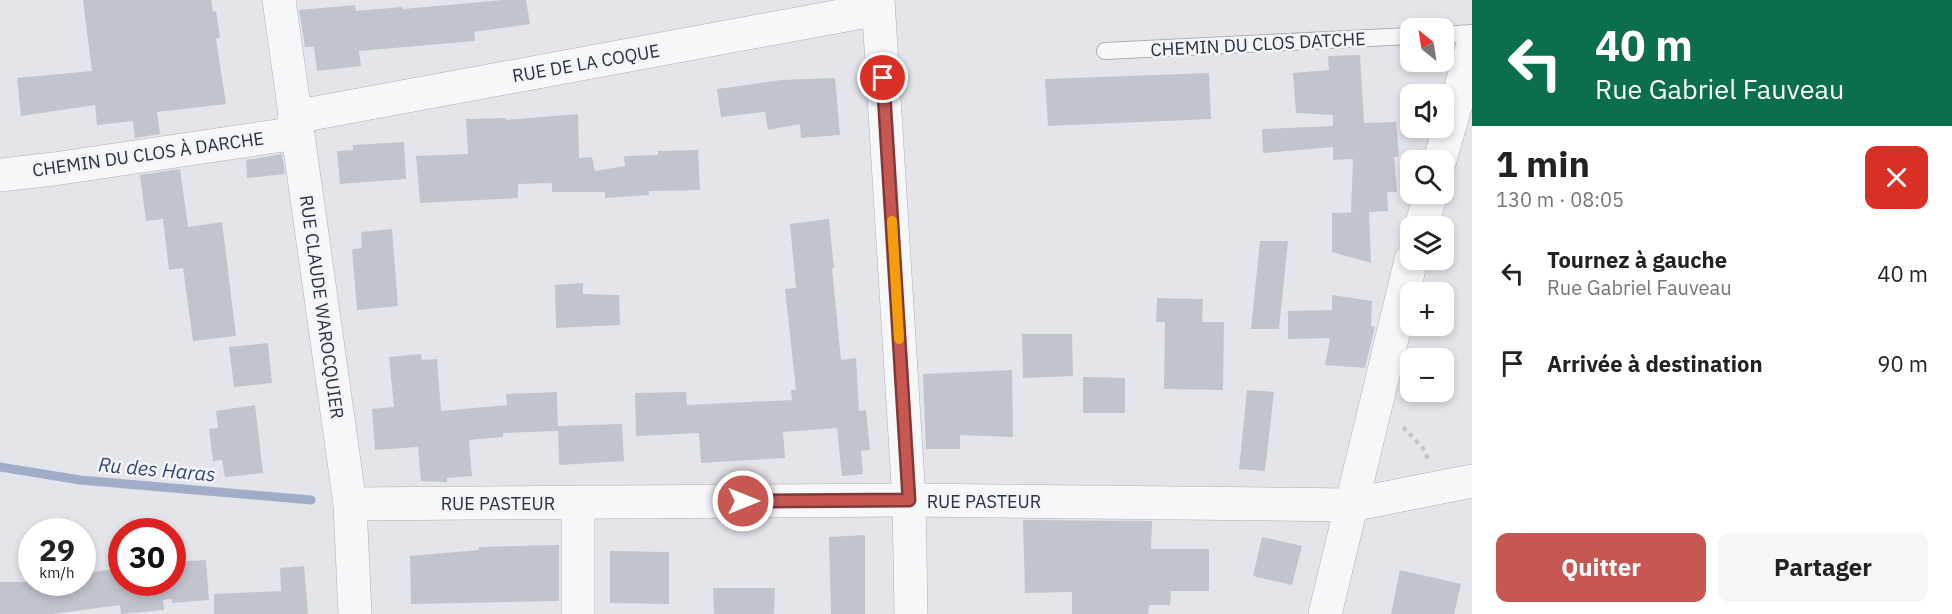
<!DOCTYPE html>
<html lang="fr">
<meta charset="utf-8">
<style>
:root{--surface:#fff;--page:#f6f6f6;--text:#222;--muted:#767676;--accent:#c75851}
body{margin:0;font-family:"IBM Plex Sans",sans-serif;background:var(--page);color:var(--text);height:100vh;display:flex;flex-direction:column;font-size:22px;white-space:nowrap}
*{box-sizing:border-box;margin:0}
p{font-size:20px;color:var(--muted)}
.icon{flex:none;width:33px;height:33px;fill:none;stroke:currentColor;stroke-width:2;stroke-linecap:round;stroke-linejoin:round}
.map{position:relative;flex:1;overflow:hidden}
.side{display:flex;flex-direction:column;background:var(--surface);width:480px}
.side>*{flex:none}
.hud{background:#0b6e4f;color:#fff;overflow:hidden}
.needle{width:39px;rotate:330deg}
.controls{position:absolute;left:1400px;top:18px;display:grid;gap:12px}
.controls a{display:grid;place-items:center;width:54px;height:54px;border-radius:12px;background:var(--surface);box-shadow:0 3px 9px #0003;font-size:30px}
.speed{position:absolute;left:18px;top:518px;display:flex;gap:12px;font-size:30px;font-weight:700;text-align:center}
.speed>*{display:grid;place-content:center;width:78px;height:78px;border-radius:50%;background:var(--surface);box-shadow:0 3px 9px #0003;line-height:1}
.speed small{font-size:15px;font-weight:400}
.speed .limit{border:9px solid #d22;background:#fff;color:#111}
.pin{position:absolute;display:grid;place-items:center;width:51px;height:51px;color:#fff;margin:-26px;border:3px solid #fff;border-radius:50%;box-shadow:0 2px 6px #0007}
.me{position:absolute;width:66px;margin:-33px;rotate:90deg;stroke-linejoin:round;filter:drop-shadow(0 0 4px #0008)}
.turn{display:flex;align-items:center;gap:21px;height:126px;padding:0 24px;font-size:27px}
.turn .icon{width:78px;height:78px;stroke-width:2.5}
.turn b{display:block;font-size:42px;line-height:51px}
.round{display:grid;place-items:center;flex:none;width:63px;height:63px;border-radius:12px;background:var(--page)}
.summary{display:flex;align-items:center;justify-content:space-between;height:102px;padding:0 24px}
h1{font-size:36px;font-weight:700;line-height:45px}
.cta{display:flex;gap:12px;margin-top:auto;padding:12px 24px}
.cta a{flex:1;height:69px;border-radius:12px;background:var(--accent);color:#fff;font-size:24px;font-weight:700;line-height:69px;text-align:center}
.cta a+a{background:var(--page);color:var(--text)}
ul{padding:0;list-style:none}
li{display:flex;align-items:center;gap:18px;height:90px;padding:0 24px}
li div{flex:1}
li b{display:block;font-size:22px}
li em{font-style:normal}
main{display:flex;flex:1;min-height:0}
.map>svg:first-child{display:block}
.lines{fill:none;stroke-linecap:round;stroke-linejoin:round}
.stream{stroke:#a1acc8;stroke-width:9}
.building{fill:#c1c3cd}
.lane-casing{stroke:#adafb8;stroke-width:18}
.street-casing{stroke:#adafb8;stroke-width:34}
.path{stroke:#c1c3c9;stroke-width:4;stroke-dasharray:4.5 4.5;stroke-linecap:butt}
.lane{stroke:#f6f7f9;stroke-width:16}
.street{stroke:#f6f7f9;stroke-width:33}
.route-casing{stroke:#813935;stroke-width:15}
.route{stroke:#c75851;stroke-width:10}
.slow{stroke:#f59e0b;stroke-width:10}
.labels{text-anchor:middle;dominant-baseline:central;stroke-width:5;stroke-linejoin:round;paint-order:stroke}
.street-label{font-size:18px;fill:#2c3042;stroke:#f3f4f8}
.water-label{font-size:20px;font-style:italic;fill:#384774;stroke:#f3f4f8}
</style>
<main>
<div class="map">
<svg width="1472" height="614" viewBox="0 0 1472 614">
<rect width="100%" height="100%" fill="#e4e5eb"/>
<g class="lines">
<path class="stream" d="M0 467 80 480 311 500"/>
</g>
<g class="building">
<path d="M83 0H211L213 12 216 11 220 38 216 39 226 104 157 112 160 134 135 138 133 121 97 125 95 105 21 116 17 78 92 71Z"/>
<path d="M503 0H526L530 24 474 32 475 41 359 51 361 66 317 71 314 47H305L299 10 355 5 356 11 402 7 403 9Z"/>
<path d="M1360 55 1364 123 1396 122 1399 156 1394 157 1397 192H1387L1388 211 1369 212 1371 263 1332 252V213L1361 212H1351L1353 159 1333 160V147L1263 153 1262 129 1333 126V115L1296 113 1293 73 1329 70 1328 56Z"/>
<path d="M1209 73 1211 119 1048 126 1045 79Z"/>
<path d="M835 78 840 135 801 138 800 124 768 130 765 112 721 117 717 89 781 80Z"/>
<path d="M578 114 579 158 592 157 595 171 625 166 624 156 658 155V151L698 150 700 190 649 191V195L605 198V192H552V183L518 184V198L420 203 416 156 468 154 466 119 506 118V120Z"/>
<path d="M404 142 406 179 340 184 337 151 353 150V145Z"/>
<path d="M282 154 285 174 247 178 246 160Z"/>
<path d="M180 169 188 227 222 222 236 336 193 341 183 268 169 270 163 219 146 221 140 175Z"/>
<path d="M829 219 834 268H832L841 360 856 358 859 411 866 410 870 450 861 451 863 474 842 476 837 428 783 432 785 458 701 463 699 433 636 436 635 393 686 392 687 405 792 400 791 390H796L785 289 796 288 790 224Z"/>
<path d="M392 229 398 306 357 310 352 249 362 248 361 232Z"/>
<path d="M1260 241H1288L1279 329H1251Z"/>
<path d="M583 283V294L619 295 620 325 556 328 555 285Z"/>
<path d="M1332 295 1372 301 1371 326 1375 327 1365 368 1325 365 1330 338 1288 339V311L1332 310Z"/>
<path d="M1157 298 1203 299 1202 322H1224L1223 390 1164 389 1165 322H1156Z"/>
<path d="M1022 334H1072L1073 376 1023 378Z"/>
<path d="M268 343 272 383 234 387 229 347Z"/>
<path d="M421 354 422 360 437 359 441 411 507 405 506 394 557 392 558 431 503 433V437L469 440 472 476 447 478V482L421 481 418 447 375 450 372 409 394 407 389 357Z"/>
<path d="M1012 370 1013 437 960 435V449H926L923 374Z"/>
<path d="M1083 377 1125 378V413H1083Z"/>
<path d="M1247 390 1274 392 1265 471 1239 469Z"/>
<path d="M255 405 263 473 225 477 222 460 213 461 209 429 218 428 216 411Z"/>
<path d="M622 424 624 461 559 465 558 426Z"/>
<path d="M1023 520 1152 521 1151 549H1209V591H1171L1170 605H1149L1148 614H1072V592L1025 593Z"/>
<path d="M865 535V614H831L829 537Z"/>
<path d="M1262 537 1302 546 1292 585 1253 576Z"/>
<path d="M559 545V601L411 604 410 556 479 550V547Z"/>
<path d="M610 551 669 552V604L610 603Z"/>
<path d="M206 560 209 600 172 603V599L163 600 164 610 121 614 120 605 53 614H0V582H82V573L117 569 118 574H122V582H172V562Z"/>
<path d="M304 566 308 614H214V594L281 591 280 568Z"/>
<path d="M1400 570 1461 584 1454 614H1391Z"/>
<path d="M713 588H775L774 614H714Z"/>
</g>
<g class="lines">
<defs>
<g id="lane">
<path d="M1443 35 1472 33"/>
<path d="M1105 51 1410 36"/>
</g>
<g id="street">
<path d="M279 0 350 504 355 614"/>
<path d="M878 0 909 500 911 614"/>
<path d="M294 117 878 9"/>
<path d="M1440 160 1472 48"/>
<path d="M0 175 54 169 297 133"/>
<path d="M1421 226 1431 194"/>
<path d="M578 502V614"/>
<path d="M350 504 909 500 1351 505 1472 481"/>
<path d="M1325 614 1411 260"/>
</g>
</defs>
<use href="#lane" class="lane-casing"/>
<use href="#street" class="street-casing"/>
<path class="path" d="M1403 427 1423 448 1428 459"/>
<use href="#lane" class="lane"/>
<use href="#street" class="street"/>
</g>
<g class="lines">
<defs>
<path id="route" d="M743 501 909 500 883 78"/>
</defs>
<use href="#route" class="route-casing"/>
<use href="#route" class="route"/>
<path class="slow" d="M892 221 899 339"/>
</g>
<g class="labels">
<g class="street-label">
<text transform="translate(1258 44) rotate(-3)">CHEMIN DU CLOS DATCHE</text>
<text transform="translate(586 63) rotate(-10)">RUE DE LA COQUE</text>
<text transform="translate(148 154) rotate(-8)">CHEMIN DU CLOS À DARCHE</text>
<text transform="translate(322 307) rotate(82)">RUE CLAUDE WAROCQUIER</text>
<text x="984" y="501">RUE PASTEUR</text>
<text x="498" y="503">RUE PASTEUR</text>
</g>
<g class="water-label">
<text transform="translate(157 469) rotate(5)">Ru des Haras</text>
</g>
</g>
</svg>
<div class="controls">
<a><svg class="needle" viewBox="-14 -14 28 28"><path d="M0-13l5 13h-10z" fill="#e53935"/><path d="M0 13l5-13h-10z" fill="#767676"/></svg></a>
<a><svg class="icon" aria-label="sound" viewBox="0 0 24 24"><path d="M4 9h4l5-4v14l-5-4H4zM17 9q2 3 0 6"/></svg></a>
<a><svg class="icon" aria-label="search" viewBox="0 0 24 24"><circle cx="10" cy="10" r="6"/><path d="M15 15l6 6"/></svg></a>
<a><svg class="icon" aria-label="layers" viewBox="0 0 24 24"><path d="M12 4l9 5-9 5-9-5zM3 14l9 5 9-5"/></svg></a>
<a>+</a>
<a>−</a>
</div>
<div class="speed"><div>29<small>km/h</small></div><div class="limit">30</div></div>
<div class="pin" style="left:883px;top:78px;background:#d93025"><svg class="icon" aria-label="arrive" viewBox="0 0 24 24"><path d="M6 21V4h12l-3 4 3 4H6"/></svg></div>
<svg class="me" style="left:743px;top:501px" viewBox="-20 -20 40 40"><circle r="17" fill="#c75851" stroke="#fff" stroke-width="3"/><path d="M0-11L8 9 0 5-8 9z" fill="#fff"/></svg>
</div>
<section class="side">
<div class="hud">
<div class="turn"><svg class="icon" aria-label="left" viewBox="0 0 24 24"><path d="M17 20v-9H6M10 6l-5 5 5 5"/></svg><div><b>40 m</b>Rue Gabriel Fauveau</div></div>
</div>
<div class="summary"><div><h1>1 min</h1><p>130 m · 08:05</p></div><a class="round" style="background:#d93025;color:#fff"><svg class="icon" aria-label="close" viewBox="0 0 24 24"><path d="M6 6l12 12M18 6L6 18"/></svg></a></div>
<ul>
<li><svg class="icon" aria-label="left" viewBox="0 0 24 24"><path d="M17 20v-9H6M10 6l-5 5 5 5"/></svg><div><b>Tournez à gauche</b><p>Rue Gabriel Fauveau</p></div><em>40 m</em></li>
<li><svg class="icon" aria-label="arrive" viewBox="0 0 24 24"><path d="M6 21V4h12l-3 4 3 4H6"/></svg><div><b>Arrivée à destination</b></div><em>90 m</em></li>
</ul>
<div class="cta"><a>Quitter</a><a>Partager</a></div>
</section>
</main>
